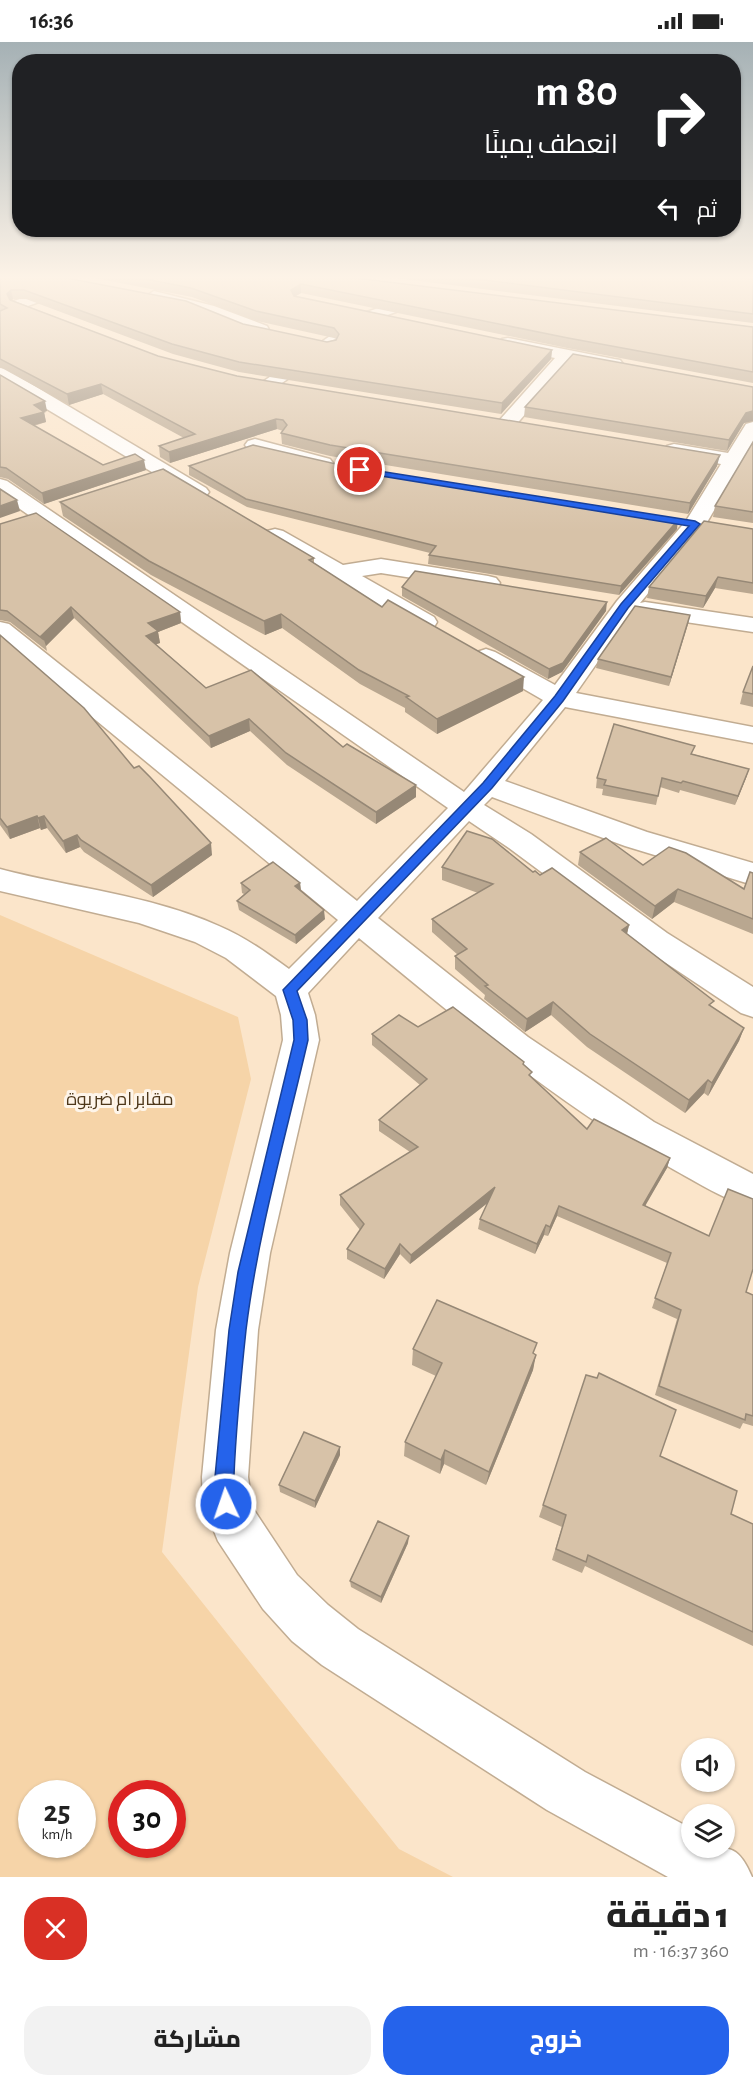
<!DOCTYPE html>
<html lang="ar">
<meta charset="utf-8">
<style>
:root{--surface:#fff;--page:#f2f2f2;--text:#222;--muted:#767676;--accent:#2563eb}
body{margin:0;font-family:"Alegreya Sans",Cairo,sans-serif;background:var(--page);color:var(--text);direction:rtl;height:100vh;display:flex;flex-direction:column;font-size:22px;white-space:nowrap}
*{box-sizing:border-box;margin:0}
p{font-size:20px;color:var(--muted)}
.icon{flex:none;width:33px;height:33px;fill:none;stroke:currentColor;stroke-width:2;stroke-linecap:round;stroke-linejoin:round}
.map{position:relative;height:1835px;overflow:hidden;direction:ltr}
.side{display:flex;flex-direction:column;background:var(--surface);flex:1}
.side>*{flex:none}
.top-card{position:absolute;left:12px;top:12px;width:729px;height:183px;border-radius:24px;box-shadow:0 2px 4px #0004;direction:rtl;background:#202124;color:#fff;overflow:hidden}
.controls{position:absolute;left:681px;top:1696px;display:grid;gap:12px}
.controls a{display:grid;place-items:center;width:54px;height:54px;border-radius:50%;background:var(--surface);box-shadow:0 2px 4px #0004;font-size:30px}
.speed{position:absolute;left:18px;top:1738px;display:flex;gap:12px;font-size:30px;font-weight:700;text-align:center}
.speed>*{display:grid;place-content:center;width:78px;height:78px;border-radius:50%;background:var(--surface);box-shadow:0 2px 4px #0004;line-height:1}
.speed small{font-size:15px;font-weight:400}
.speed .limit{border:9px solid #d22;background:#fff;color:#111}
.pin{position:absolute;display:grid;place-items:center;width:51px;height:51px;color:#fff;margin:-26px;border:3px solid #fff;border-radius:50%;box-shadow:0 2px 6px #0007}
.me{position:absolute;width:66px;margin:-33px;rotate:357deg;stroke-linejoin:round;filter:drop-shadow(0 0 4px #0008)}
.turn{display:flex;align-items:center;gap:21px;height:126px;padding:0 24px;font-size:27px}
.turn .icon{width:78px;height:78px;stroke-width:2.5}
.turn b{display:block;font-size:42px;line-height:51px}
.then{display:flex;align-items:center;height:57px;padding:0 24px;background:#0003;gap:12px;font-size:22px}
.round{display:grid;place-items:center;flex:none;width:63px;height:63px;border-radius:24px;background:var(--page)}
.headline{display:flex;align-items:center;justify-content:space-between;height:102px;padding:0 24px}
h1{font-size:36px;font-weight:800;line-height:45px}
.cta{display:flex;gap:12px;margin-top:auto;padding:12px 24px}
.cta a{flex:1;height:69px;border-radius:24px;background:var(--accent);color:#fff;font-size:24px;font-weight:800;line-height:69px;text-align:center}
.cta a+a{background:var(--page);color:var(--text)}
.status{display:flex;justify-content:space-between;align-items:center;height:42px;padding:0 30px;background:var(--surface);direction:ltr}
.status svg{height:16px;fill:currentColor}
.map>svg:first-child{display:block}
.green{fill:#f6d4a8;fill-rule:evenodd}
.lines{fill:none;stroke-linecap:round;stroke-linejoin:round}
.street-casing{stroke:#c1ac92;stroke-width:3}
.street{fill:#fff;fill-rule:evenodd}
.wall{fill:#b9a790}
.shaded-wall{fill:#968876}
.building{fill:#d7c2a8;stroke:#968876;stroke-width:1.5}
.route{fill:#2563eb;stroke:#184099;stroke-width:1.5}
.labels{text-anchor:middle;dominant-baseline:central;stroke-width:6;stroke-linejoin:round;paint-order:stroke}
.park-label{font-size:18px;fill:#4e381b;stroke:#fef5ea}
</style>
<div class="status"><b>16:36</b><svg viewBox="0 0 49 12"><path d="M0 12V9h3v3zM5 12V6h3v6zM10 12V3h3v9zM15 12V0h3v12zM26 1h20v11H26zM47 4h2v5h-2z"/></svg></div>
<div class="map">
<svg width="753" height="1835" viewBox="0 0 753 1835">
<rect width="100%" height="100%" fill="#fbe5ca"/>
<path class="green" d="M0 873 238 975 251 1037 198 1245 162 1510 399 1807 453 1835H0ZM32 1752H82V1803H32ZM122 1752H172V1803H122Z"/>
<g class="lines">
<defs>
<g id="street">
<path d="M73 238 78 240 81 243 78 246 0 274V264Z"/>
<path d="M154 249 214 264 267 284 269 288 267 292H255L202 270 148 257 146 254Z"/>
<path d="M427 249 435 254 433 257 376 277 273 347H261L258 343 364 271Z"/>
<path d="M508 296 614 317 620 318 623 322 620 326 614 327 571 319 514 385H500L497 381 555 316 502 305 499 301 502 297Z"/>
<path d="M0 326 6 327 206 446 209 450 206 454 199 456 192 454 0 339Z"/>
<path d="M753 380V402L706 482 640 561 645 560 753 576V590L645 574 637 572 634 568 576 651 753 685V701L565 665 505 739 647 790 753 821V843L625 804 492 755 484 763 531 792 667 891 753 945V975L741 971 645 907 509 806 469 779 378 876 528 995 654 1080 753 1132V1167C724 1157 698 1141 671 1126 558 1063 459 978 359 896L308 951 315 973 319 998 270 1211 258 1288 248 1435 252 1465 297 1533 328 1563 358 1587 585 1730 692 1787V1806C726 1806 737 1799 752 1835H668L547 1768 322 1623 292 1599 263 1567 218 1499 203 1462 202 1435 216 1288 230 1211 283 998 281 973 276 954 226 916 195 900 139 881 0 849V827C72 846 150 853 219 884 245 895 267 911 289 927L338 878 0 599V580L9 582 357 859 448 766 0 453V437L7 439 464 750 543 658 477 620 473 615 477 610 486 607 495 610 555 643 617 559 686 479 721 422 667 412 664 408 667 404 674 402 728 411 746 382Z"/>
<path d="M255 397 330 417 333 421 330 425 323 427 248 407 245 403 248 399Z"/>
<path d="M275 487 283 489 343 523 381 517 488 534 496 536 500 541 496 546 488 548 381 531 362 534 434 575 437 580 434 585 425 587 416 585 267 499 264 494 267 489Z"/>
</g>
</defs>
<use href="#street" class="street-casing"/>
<use href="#street" class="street"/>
</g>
<g class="wall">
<path d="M0 233 243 282 327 300 336 297 334 296 257 279 192 255 79 233H331L753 285V341L567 306 301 251 295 254 552 308 551 317 501 372 239 330 173 312 26 257H13L12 258 158 314 237 334 717 424 688 472 330 414 282 402 281 391 283 389 277 387 170 421 160 415 159 404 184 396 103 352 69 363 0 325Z"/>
<path d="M372 233H720L753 237V281Z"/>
<path d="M0 333 47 369 44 370 46 380 34 384 103 423 146 428 44 462 8 437 0 435Z"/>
<path d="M753 345V379L744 381 727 409 524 375 525 365Z"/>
<path d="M753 400V481L713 475 715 464Z"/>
<path d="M189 424 371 430 677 487 619 553 428 522 429 513 430 511 247 465 189 433Z"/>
<path d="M60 460 314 516V521L382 565 523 649 437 692 405 670V666L360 642 282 586 265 593 151 533 63 474Z"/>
<path d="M0 482 180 570 181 581 158 590 160 601 156 602 206 646 343 705 416 743V755L376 782 287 723 250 689 211 706 74 576 46 604 47 609 10 580 0 578Z"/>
<path d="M753 487V552L715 546 703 566 647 556 649 545Z"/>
<path d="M402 545 606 569 562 630 548 637 402 554Z"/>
<path d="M690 573 669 644 596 626 598 617Z"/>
<path d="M0 593 134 726 212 813 153 855 84 810 80 805 66 811 47 786 41 788 40 786 10 797 0 783Z"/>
<path d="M753 624V665L740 662 743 650Z"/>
<path d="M693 712 749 727 746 736 735 763 680 748 679 751 660 745 656 763 602 753 603 747 596 746 597 736Z"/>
<path d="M580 810 643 823 744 847 753 831V892L674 860 652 877 578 823Z"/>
<path d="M442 825 533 830 540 833 629 883 627 892 712 965 744 986 739 999 708 1054 704 1051 685 1071 587 1005 551 973 525 990 484 957 485 953 455 927V914L458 913 432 890V877L478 851 442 838Z"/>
<path d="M241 841H300L301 848 325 877 296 902 239 868 237 859 244 852 242 851Z"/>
<path d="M418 985 524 1020V1023L531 1035 587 1087 670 1116 667 1126 645 1163 746 1250 753 1253V1384L743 1381 740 1387 655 1353 677 1277 652 1266 667 1221 557 1174 548 1194 544 1193 535 1212 478 1187 480 1177 488 1160 410 1222 400 1212 384 1237 347 1217V1207L360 1188 340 1163V1153L410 1110 379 1089V1078L420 1043 372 1003V992Z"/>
<path d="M413 1307 535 1312 533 1328 486 1443 444 1422 440 1432 404 1414 405 1400 436 1334 412 1323Z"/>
<path d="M340 1413 315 1466 280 1450 279 1443Z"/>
<path d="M660 1414 731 1472 753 1482V1604L585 1524 582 1531 552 1518 562 1485 539 1475 543 1463Z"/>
<path d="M408 1501 381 1561 351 1545 350 1539Z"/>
</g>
<g class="shaded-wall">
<path d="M301 242V251L291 257V248Z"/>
<path d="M11 248 13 257 9 261 7 252Z"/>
<path d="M552 308 551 317 501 372 502 361Z"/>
<path d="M101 342 103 352 69 363 67 352Z"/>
<path d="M45 359 47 369 44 370 46 380 23 386 21 376 34 363Z"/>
<path d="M753 369V379L744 381 727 409 729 398 746 371Z"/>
<path d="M276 377 277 387 170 421 169 410Z"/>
<path d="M720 413 717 424 688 472 690 461Z"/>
<path d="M144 418 146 428 44 462 42 451Z"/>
<path d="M17 458 20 469 0 476V464Z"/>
<path d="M678 478 677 487 619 553 621 544Z"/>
<path d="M718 535 715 546 703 566 706 554Z"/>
<path d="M607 560 606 569 562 630 548 637 549 627Z"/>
<path d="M71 565 74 576 46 604 44 598 41 594Z"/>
<path d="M180 570 181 581 158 590 160 601 148 605 146 594 148 581Z"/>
<path d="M281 572 282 586 265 593 264 579Z"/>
<path d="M690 573 688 582 669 644 671 635Z"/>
<path d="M524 635 523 649 437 692V677Z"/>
<path d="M249 677 250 689 211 706 209 694Z"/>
<path d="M749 727 746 736 735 763 738 754Z"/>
<path d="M416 743V755L376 782V770Z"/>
<path d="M37 774 40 786 10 797 7 785Z"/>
<path d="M44 774 47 786 41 788 38 776Z"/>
<path d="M77 793 80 805 66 811 63 799Z"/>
<path d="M211 801 212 813 153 855 151 843Z"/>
<path d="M300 841 301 850 295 844Z"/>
<path d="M678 847 674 860 652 877 655 864Z"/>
<path d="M324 868 325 877 296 902 295 893Z"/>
<path d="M629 883 626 896 622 888Z"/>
<path d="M553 960 551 973 525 990 527 977Z"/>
<path d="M744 986 739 999 708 1054 712 1041Z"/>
<path d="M708 1038 704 1051 685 1071 689 1058Z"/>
<path d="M670 1116 667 1126 640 1173 643 1163Z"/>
<path d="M495 1145 494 1156 410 1222 411 1213Z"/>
<path d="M559 1164 557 1174 548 1194 550 1185Z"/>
<path d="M546 1183 544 1193 535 1212 537 1202Z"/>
<path d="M400 1202V1212L384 1237 385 1227Z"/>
<path d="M536 1313 533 1328 486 1443 489 1430Z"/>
<path d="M340 1405V1413L315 1466V1459Z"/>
<path d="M445 1408 444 1422 440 1432 441 1418Z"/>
<path d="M409 1494 408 1501 381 1561V1555Z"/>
</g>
<g class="building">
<path d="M0 233H51L186 259 243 282 327 300 336 298 339 292 334 286 256 269 191 246 125 233H331L753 285V330L568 296 301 242 291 248 294 254 552 308 502 361 239 320 172 302 24 248H11L7 252 10 258 158 314 237 334 720 413 690 461 330 403 281 391 287 383 283 378 276 377 169 410 159 404 195 392 101 342 67 352 0 317V269L7 266 0 262Z"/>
<path d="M444 233H720L753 237V272Z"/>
<path d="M573 312 753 345V369L746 371 729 398 525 365Z"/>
<path d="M0 333 45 359 34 363 44 370 21 376 103 423 135 412 144 418 42 451 6 426 0 425Z"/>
<path d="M753 400V470L715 464Z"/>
<path d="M253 403 371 430 678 478 621 544 429 513 436 504 246 457 189 424Z"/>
<path d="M163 427 314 516 309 518 382 565 388 558 524 635 437 677 406 655 409 654 359 628 281 572 264 579 149 519 60 460Z"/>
<path d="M0 447 17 458 0 464Z"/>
<path d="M36 471 180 570 148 581 158 589 146 594 206 646 251 628 343 705 347 702 416 743 376 770 286 711 249 677 209 694 71 565 41 594 44 598 7 569 0 568V482Z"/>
<path d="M704 479 753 487V541L718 535 706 554 649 545Z"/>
<path d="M415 529 607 560 563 621 549 627 402 545Z"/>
<path d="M635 564 690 573 671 635 598 617Z"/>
<path d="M0 593 84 666 134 726 139 724 150 735 211 801 151 843 81 798 77 793 63 799 44 774 38 776 37 774 7 785 0 776Z"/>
<path d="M753 624V652L743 650Z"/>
<path d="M614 682 695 704 691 712 749 727 738 754 683 739 681 741 662 736 658 754 604 743 606 738 597 736Z"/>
<path d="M467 789 492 797 533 830 535 829 540 833 552 826 629 883 622 888 714 959 709 963 744 986 712 1041 708 1038 689 1058 590 992 553 960 527 977 485 944 488 943 455 914 467 907 432 877 493 842 442 825Z"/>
<path d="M606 796 643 823 669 805 686 811 744 847 750 830 753 831V877L678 847 655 864 580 810Z"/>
<path d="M273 820 300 841 295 844 324 868 295 893 237 859 250 848 241 841Z"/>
<path d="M453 965 524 1020 523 1022 532 1030 529 1033 587 1087 594 1077 670 1116 643 1163 709 1194 728 1147 753 1157V1227L746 1250 753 1253V1374L746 1372 745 1378 659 1344 681 1268 655 1256 671 1211 559 1164 550 1185 546 1183 537 1202 480 1177 495 1145 411 1213 400 1202 385 1227 347 1207 364 1182 340 1153 418 1105 379 1078 427 1037 372 992 399 973 418 985Z"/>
<path d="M437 1258 537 1301 533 1311 536 1313 489 1430 445 1408 441 1418 405 1400 442 1321 413 1307Z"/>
<path d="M599 1331 676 1368 660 1414 737 1449 731 1472 753 1482V1590L588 1513 586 1520 556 1507 566 1473 543 1463 586 1333 597 1336Z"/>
<path d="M304 1390 340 1405 315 1459 279 1443Z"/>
<path d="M378 1479 409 1494 381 1555 350 1539Z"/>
</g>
<linearGradient id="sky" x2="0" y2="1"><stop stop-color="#a5b1b5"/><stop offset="0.48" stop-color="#fdf3e7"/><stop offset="1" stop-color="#fdf3e7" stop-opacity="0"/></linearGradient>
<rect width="753" height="490" fill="url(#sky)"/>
<path class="route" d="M360 426 695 479 700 482 628 566 563 659 492 746 297 949 307 978 308 998C286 1093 258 1190 246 1288 241 1335 236 1385 234 1433 234 1445 238 1457 233 1469L226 1472 220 1469 217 1462 215 1435 229 1288 238 1230 294 998 293 978 283 948 483 741 555 654 621 562 689 484 357 430V427Z"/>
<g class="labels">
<g class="park-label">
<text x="120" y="1058">مقابر ام ضريوة</text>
</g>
</g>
</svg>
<div class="controls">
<a><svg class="icon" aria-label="sound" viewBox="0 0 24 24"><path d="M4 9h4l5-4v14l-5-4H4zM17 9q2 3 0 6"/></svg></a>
<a><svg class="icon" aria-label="layers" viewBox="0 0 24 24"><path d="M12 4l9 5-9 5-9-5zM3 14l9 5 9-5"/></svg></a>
</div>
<div class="speed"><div>25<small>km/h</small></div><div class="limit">30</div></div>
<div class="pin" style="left:360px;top:428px;background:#d93025"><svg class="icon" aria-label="arrive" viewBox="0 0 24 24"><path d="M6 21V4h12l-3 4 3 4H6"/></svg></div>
<svg class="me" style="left:226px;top:1462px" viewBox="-20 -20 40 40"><circle r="17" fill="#2563eb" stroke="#fff" stroke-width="3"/><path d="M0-11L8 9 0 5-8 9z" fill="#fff"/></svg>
<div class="top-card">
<div class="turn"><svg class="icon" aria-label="right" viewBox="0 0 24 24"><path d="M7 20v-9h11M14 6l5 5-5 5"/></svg><div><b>80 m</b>انعطف يمينًا</div></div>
<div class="then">ثم<svg class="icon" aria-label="left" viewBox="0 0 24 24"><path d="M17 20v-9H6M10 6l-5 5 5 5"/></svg></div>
</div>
</div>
<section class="side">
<div class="headline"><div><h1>1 دقيقة</h1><p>360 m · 16:37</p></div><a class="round" style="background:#d93025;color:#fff"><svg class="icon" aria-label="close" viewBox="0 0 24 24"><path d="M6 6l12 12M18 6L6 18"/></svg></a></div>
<div class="cta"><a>خروج</a><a>مشاركة</a></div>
</section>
